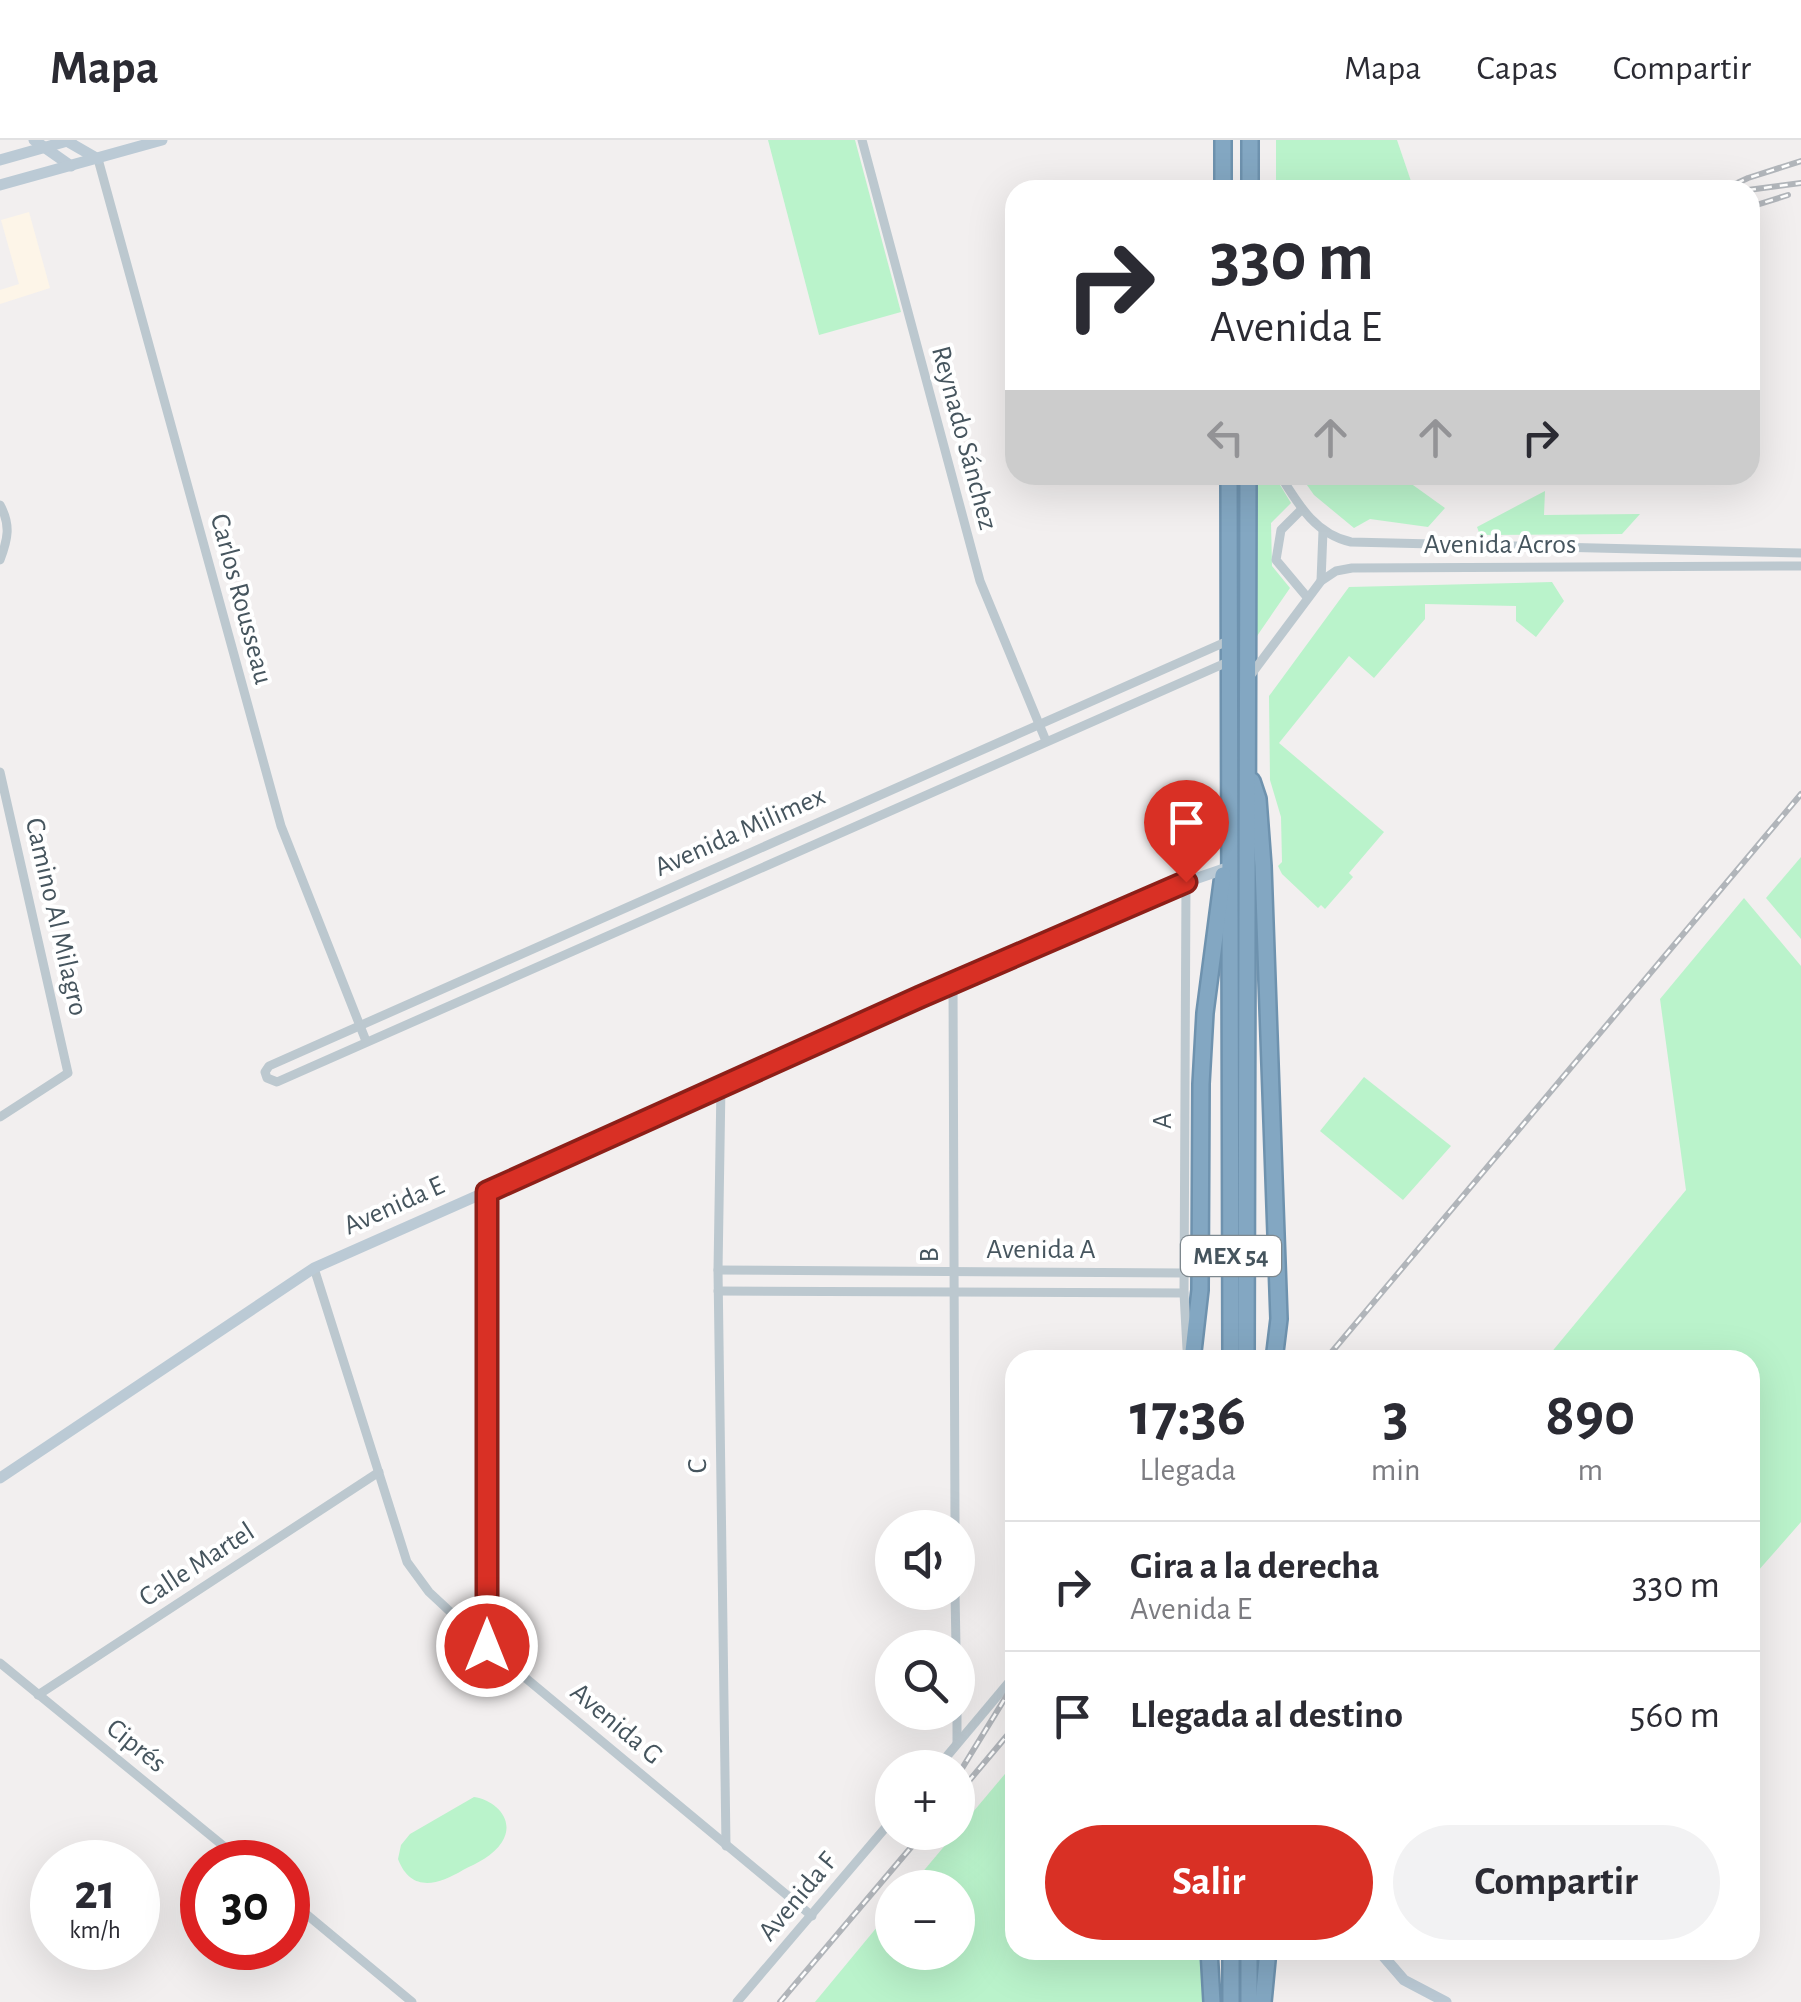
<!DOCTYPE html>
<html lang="es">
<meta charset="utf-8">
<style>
:root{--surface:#fff;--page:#f2f2f3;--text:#2b2b33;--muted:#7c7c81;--line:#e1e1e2;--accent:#d93025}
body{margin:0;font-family:"Alegreya Sans",sans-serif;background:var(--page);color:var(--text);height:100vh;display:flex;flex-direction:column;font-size:38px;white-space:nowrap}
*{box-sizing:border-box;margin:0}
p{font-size:32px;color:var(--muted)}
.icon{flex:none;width:55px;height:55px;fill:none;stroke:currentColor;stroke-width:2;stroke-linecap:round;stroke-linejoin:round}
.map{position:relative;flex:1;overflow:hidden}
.side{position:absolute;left:1005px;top:1210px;width:755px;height:610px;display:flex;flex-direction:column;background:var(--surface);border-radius:30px;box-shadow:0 10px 40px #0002}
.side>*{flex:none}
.guide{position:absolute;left:1005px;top:40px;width:755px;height:305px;border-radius:30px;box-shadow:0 10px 40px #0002;background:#fff;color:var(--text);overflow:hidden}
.tools{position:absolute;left:875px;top:1370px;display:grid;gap:20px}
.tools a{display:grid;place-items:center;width:100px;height:100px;border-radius:50%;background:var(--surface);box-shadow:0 10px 40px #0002;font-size:50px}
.speed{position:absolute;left:30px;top:1700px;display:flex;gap:20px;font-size:50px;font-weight:700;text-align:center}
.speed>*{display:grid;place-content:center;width:130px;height:130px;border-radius:50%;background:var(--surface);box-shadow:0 10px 40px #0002;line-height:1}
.speed small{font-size:25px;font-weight:400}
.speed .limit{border:15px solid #d22;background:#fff;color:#111}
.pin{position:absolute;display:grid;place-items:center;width:85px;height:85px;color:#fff;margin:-102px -42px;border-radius:50% 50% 50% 0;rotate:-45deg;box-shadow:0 0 10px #0007}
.pin .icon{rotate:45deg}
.me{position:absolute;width:110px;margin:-55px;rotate:0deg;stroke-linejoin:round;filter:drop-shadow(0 0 8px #0008)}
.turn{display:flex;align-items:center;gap:35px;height:210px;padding:0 40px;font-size:45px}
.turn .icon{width:130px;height:130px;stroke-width:2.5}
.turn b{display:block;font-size:70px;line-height:85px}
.lanes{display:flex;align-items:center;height:95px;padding:0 40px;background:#0003;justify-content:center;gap:50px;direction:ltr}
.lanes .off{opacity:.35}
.eta{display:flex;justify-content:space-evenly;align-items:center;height:170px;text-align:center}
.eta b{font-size:60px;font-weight:700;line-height:70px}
.primary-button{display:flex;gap:20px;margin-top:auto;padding:20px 40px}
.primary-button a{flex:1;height:115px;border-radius:60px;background:var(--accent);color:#fff;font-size:40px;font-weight:700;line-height:115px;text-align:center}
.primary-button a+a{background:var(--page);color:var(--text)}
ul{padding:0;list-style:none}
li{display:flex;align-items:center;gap:30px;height:130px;padding:0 40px;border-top:2px solid var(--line)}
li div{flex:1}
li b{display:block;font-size:38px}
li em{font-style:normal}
header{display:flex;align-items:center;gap:60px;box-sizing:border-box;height:140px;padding:0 50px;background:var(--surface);border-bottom:2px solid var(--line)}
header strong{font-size:48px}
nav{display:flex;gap:55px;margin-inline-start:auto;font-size:35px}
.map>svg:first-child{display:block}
.commercial{fill:#fdf5e8}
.green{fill:#baf3cb}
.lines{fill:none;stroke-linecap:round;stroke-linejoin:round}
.highway-casing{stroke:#6e92ae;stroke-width:20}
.street{stroke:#bcc8cf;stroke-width:9}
.secondary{stroke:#bbcad5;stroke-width:11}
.highway{stroke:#83a7c2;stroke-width:15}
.rail-casing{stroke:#b1b5ba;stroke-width:6}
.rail{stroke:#fff;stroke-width:2.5;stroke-dasharray:8;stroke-linecap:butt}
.route-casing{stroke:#8d1f18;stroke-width:25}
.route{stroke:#d93025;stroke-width:18}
.labels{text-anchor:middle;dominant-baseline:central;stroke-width:8;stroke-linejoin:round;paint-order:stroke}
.shield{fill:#fff;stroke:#7e888e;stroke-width:2.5}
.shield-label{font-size:25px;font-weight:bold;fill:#46555e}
.street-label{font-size:28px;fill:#46555e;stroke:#fff}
</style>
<header>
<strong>Mapa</strong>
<nav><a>Mapa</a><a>Capas</a><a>Compartir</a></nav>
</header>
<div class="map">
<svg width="1801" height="1862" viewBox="0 0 1801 1862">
<rect width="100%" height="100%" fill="#f2efef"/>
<path class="commercial" d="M29 72 50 148 0 164V150L19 144 1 80Z"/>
<g class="green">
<path d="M768 0H855L901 172 819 195Z"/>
<path d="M1276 0H1397L1414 50H1276Z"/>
<path d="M1256 335H1274L1291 363 1271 383 1272 426 1290 448 1257 496Z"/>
<path d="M1300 335H1399L1445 368 1428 387 1370 379 1354 388 1314 355Z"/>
<path d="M1545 351 1544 375 1640 374 1622 394 1480 395 1477 387Z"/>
<path d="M1552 442 1564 461 1536 497 1516 481V466L1425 464V479L1374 538 1349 516 1279 603 1384 692 1349 733 1353 737 1325 769 1321 765 1318 768 1282 734 1278 726 1282 722 1281 677 1270 640 1269 556 1349 447Z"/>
<path d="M1801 717V799L1766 758Z"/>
<path d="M1744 758 1801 826V1382L1750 1440V1220H1545L1686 1050 1660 859Z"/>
<path d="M1364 937 1451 1006 1403 1060 1320 991Z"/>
<path d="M1015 1622V1810H1202L1204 1862H815L892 1769V1812H958V1748L910 1747Z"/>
<path d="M474 1657C495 1660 516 1680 502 1702 493 1716 477 1723 463 1730 438 1745 411 1753 398 1719L401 1705 410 1694Z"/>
</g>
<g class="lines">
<defs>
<g id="highway">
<path d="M1223 0V50"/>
<path d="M1250 0V50"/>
<path d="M1229 335 1231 1220"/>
<path d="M1252 641 1258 659 1263 726 1279 1179 1274 1220"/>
<path d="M1192 1220 1200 1150 1201 944 1205 873 1223 735"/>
<path d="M1246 1220 1248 335"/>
<path d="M1209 1810 1212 1862"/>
<path d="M1249 1810V1862"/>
<path d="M1231 1862V1810"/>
<path d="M1263 1862 1268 1810"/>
</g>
</defs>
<use href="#highway" class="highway-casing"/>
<g class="street">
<path d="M862 0 980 441 1046 601"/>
<path d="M98 19 281 686 366 901"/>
<path d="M1280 335C1298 364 1315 394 1351 402L1801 413"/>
<path d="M0 365C11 385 8 399 0 420"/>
<path d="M1302 369 1281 390 1276 420 1307 457"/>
<path d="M1321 441 1323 391"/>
<path d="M1230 521 277 942 267 938 265 932 269 926 1230 500"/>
<path d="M1250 536 1321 441 1336 431 1352 428 1801 426"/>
<path d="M0 632 68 933 0 977"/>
<path d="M1186 742 1184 1153 1187 1209"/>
<path d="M953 842 955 1388"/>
<path d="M721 945 718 1130 726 1706"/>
<path d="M487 1052V1506"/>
<path d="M314 1128 407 1422 429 1452 487 1506 812 1776"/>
<path d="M718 1130 1184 1133"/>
<path d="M718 1151 1184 1153"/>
<path d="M955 1452 956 1508"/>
<path d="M0 1523 243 1722"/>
<path d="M38 1555 379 1332"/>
<path d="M957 1572V1603"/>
<path d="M937 1628 1015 1535"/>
<path d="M288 1759 412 1862"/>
<path d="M737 1862 892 1680"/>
</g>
<g class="secondary">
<path d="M34 0 71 26"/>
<path d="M65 0 98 19"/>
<path d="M0 20 71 0"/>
<path d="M0 45 162 0"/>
<path d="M0 1338 314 1128 1186 742 1224 729"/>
<path d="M1378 1810 1404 1840 1446 1862"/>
</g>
<use href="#highway" class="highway"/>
<defs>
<g id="rail">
<path d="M1722 50 1748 38 1801 21"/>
<path d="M1748 50 1801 43"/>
<path d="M1750 67 1788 55"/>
<path d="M1325 1220 1801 654"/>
<path d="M958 1635 1015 1542"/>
<path d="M958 1654 1015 1586"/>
<path d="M780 1862 924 1692"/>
</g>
</defs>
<use href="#rail" class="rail-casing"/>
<use href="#rail" class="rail"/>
</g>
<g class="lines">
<defs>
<path id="route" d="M487 1506V1052L920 857 1186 742"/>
</defs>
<use href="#route" class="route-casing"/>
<use href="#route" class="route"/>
</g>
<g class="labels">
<rect class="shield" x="1181" y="1096" width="100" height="40" rx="8"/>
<g class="shield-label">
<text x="1231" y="1116">MEX 54</text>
</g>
<g class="street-label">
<text transform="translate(964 298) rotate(75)">Reynado Sánchez</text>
<text x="1500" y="405">Avenida Acros</text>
<text transform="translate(241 459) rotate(75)">Carlos Rousseau</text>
<text transform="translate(740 692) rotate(-24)">Avenida Milimex</text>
<text transform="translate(56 777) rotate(77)">Camino Al Milagro</text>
<text transform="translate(1163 981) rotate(-90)">A</text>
<text transform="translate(394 1066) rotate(-24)">Avenida E</text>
<text x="1041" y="1110">Avenida A</text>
<text transform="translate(930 1115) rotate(-90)">B</text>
<text transform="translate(698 1326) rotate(-91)">C</text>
<text transform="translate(197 1425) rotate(-33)">Calle Martel</text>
<text transform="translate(616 1584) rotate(40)">Avenida G</text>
<text transform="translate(136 1606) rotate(39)">Ciprés</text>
<text transform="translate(798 1757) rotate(-50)">Avenida F</text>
</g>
</g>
</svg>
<div class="tools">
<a><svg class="icon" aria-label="sound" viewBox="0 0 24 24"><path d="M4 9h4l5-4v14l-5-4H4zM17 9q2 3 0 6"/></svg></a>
<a><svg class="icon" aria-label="search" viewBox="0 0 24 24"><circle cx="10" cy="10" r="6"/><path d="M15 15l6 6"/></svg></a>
<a>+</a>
<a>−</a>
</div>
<div class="speed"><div>21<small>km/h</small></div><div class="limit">30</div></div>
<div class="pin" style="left:1186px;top:742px;background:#d93025"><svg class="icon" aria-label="arrive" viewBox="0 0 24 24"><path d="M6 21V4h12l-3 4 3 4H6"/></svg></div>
<svg class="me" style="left:487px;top:1506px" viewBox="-20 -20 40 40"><circle r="17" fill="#d93025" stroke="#fff" stroke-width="3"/><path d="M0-11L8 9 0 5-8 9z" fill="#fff"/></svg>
<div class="guide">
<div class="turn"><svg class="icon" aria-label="right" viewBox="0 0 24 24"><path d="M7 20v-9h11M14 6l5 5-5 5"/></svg><div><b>330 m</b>Avenida E</div></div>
<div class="lanes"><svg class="icon off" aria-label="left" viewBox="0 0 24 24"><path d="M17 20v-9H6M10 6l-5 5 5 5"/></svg><svg class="icon off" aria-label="ahead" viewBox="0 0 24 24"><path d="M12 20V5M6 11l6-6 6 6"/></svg><svg class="icon off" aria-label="ahead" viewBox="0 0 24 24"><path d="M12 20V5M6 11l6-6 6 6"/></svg><svg class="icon" aria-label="right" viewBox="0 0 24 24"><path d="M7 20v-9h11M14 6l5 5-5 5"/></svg></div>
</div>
<section class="side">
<div class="eta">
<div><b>17:36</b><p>Llegada</p></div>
<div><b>3</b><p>min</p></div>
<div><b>890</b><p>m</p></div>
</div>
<ul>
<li><svg class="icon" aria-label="right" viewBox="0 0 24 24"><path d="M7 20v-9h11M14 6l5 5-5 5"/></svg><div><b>Gira a la derecha</b><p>Avenida E</p></div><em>330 m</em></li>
<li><svg class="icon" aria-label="arrive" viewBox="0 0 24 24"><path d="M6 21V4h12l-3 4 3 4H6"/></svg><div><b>Llegada al destino</b></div><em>560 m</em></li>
</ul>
<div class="primary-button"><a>Salir</a><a>Compartir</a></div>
</section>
</div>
